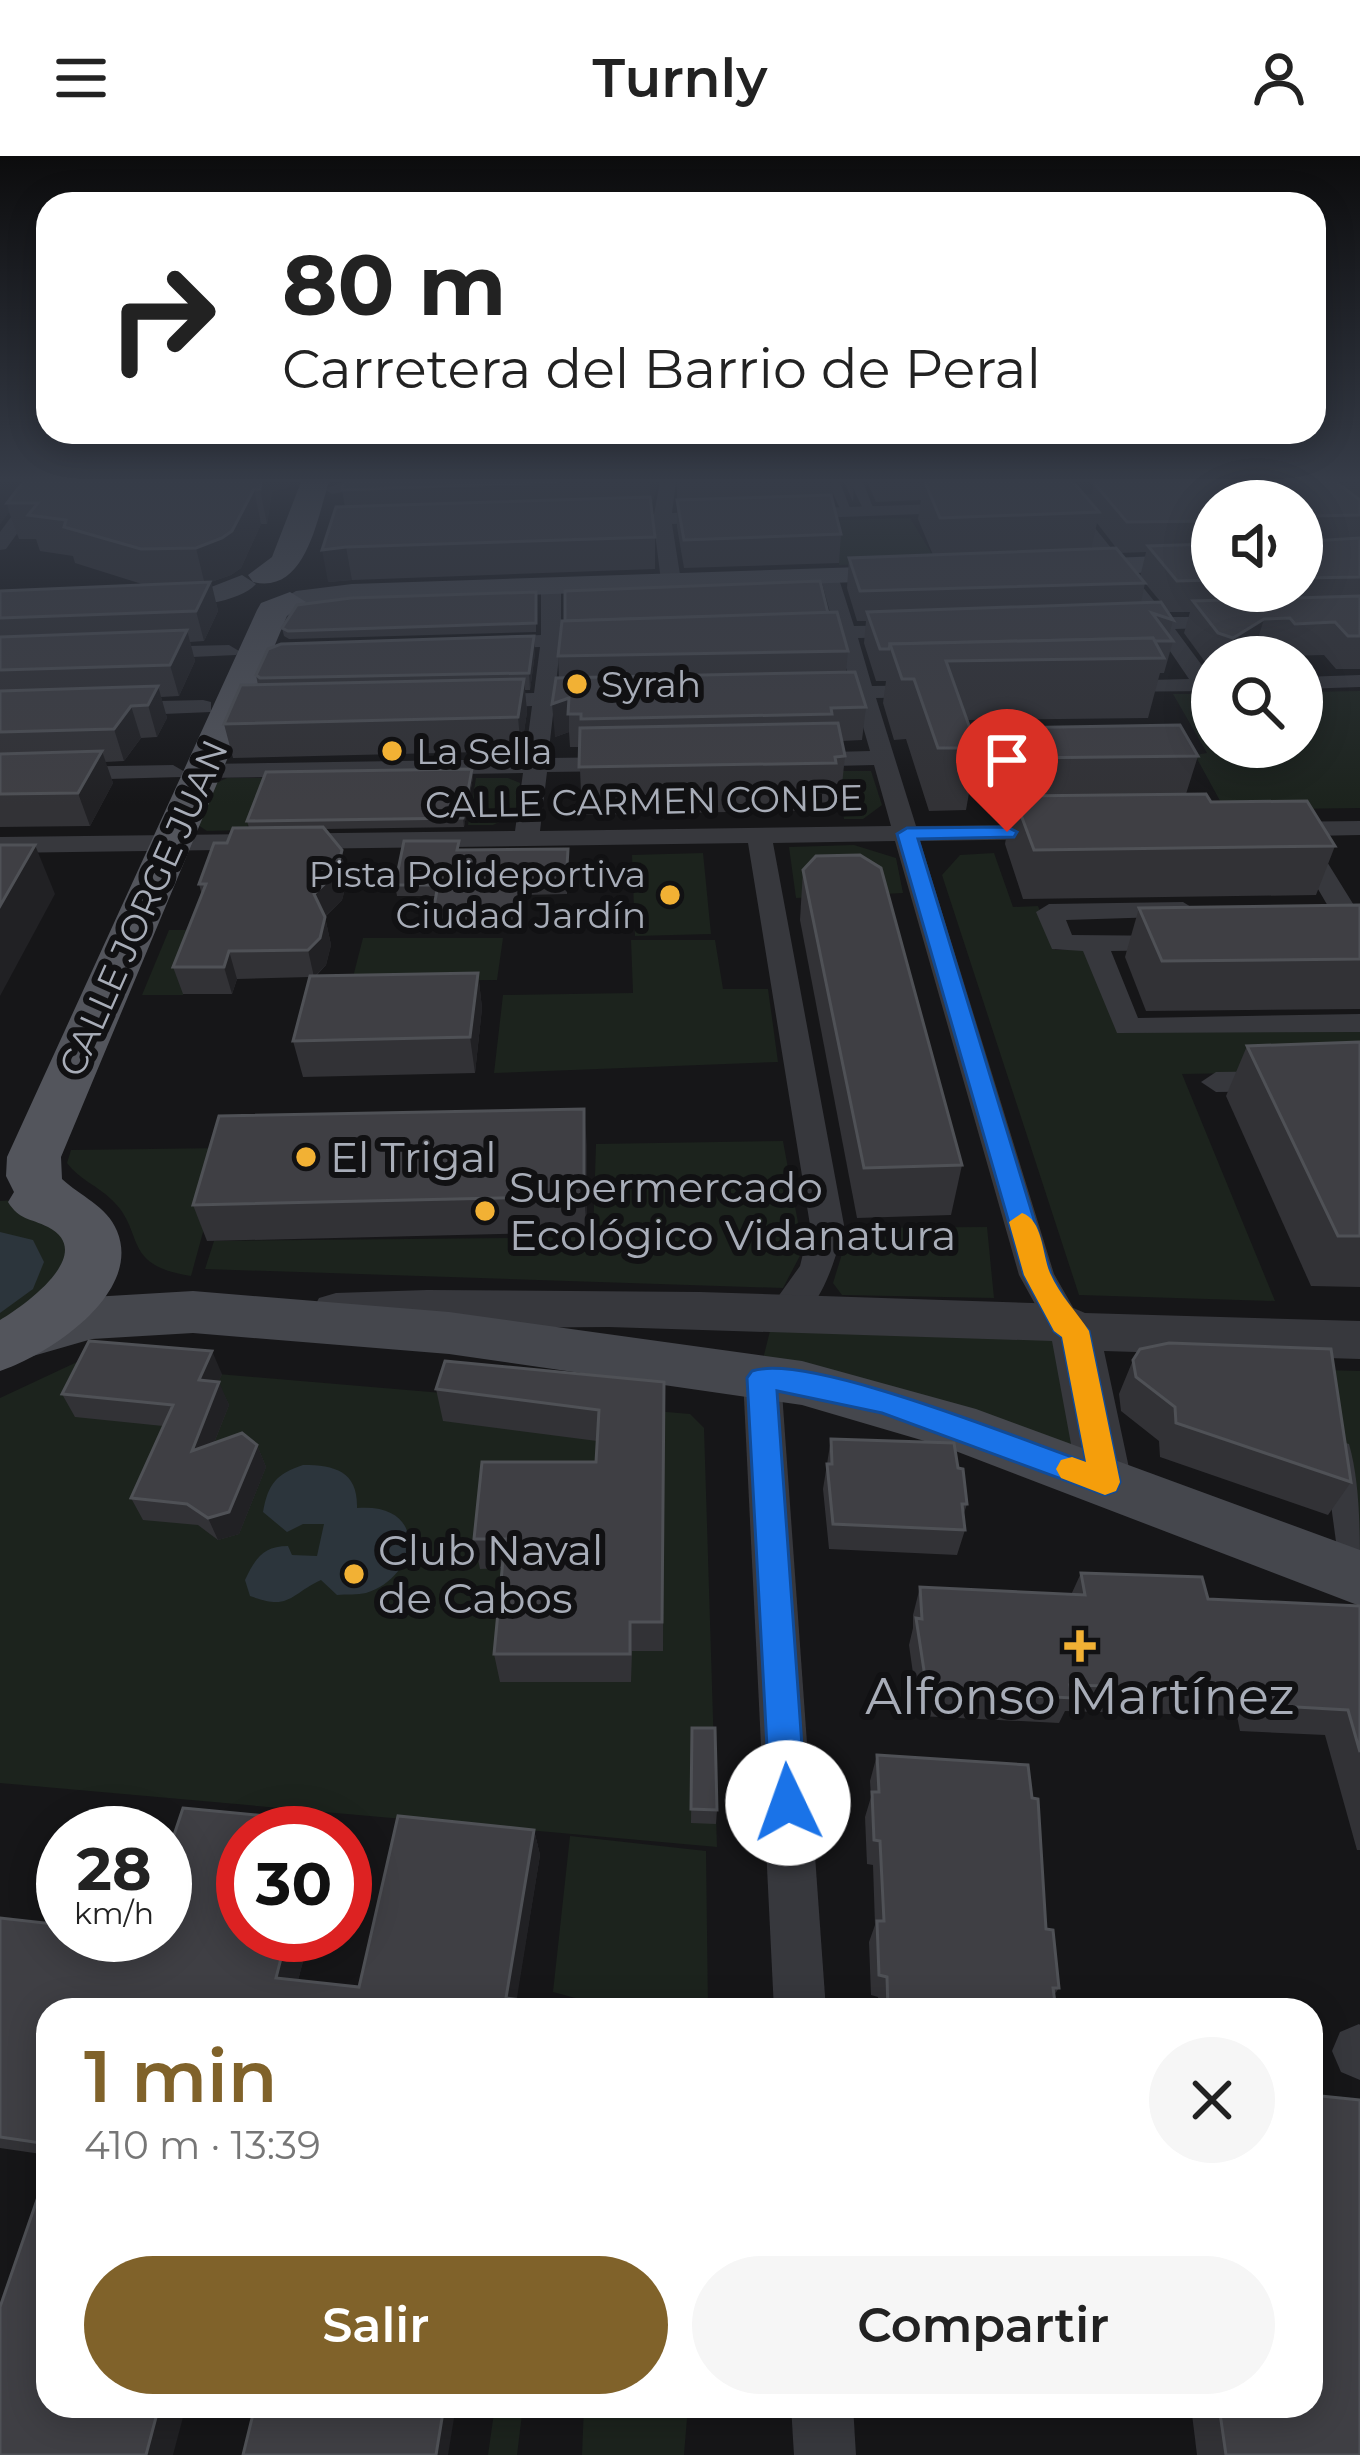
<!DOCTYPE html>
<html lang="es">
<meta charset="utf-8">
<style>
:root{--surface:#fff;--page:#f6f6f6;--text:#222;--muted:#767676;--accent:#80622a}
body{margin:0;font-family:Montserrat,sans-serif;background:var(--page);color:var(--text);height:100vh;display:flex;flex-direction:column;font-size:45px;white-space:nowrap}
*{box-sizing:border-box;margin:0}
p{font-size:39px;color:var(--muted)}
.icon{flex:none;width:66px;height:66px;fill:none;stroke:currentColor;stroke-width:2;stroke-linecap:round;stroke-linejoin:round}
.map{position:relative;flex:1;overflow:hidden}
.drawer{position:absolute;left:36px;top:1842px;width:1287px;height:420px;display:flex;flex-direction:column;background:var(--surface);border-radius:36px;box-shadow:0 6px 30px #0003}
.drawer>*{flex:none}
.banner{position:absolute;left:36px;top:36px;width:1290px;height:252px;border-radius:36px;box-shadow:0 6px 30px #0003;background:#fff;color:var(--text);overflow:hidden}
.fabs{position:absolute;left:1191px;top:324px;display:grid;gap:24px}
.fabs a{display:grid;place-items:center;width:132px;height:132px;border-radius:50%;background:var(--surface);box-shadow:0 6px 30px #0003;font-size:60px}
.speed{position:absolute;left:36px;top:1650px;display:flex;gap:24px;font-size:60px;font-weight:700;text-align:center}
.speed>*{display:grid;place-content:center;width:156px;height:156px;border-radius:50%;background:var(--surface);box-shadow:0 6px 30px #0003;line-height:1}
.speed small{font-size:30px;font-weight:400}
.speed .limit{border:18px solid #d22;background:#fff;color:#111}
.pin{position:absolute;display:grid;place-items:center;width:102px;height:102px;color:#fff;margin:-123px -51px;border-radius:50% 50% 50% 0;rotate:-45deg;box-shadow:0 0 12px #0007}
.pin .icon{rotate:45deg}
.me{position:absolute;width:132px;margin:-66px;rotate:357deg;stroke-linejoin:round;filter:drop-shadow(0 0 9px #0008)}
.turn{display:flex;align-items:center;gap:42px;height:252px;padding:0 48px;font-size:54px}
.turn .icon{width:156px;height:156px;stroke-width:2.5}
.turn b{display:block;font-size:84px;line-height:102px}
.round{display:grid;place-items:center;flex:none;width:126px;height:126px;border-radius:63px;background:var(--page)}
.summary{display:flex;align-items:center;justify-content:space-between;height:204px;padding:0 48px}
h1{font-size:72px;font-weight:600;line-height:90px;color:var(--accent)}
.action{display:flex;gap:24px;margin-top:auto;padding:24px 48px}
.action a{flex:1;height:138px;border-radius:72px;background:var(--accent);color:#fff;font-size:48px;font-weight:600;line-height:138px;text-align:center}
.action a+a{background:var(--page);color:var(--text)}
header{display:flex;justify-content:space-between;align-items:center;height:156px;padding:0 48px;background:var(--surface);font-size:54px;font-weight:600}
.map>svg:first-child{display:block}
.green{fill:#1c231d}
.water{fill:#2c353c}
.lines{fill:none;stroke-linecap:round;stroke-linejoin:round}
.pedestrian{fill:#37383d;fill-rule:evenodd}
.minor{fill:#37383d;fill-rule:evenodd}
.tertiary{fill:#37383d;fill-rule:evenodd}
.secondary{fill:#45474d;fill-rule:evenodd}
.primary{fill:#53555c;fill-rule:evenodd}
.wall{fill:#323236;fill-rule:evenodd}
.shaded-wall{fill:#212124}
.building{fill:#3f3f44;stroke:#4f5156;stroke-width:3}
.route{fill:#1a73e8;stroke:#114b97;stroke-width:3}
.slow{fill:#f59e0b}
.poi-dot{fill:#f2b134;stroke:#111113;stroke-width:4.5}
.labels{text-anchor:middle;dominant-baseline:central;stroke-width:12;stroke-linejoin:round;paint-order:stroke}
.far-poi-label{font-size:36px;fill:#a8adb8;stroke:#111113;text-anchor:start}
.far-street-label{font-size:36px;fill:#a8adb8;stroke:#111113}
.poi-label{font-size:42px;fill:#a8adb8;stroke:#111113;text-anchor:start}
.near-poi-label{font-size:51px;fill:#a8adb8;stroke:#111113}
</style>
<header><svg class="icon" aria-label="menu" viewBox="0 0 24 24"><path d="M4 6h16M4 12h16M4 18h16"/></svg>Turnly<svg class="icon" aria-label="person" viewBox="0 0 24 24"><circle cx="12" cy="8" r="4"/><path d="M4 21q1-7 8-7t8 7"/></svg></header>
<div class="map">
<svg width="1360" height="2299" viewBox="0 0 1360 2299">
<rect width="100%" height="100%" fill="#161618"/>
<g class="green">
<path d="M910 362 936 405 839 409 834 364Z"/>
<path d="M1360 535V652L1225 654 1195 599 1207 597 1173 538H1212V591H1302V536Z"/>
<path d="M835 615H871L882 649 863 663H844Z"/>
<path d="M227 622H266L246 674 207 675 195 667 212 629Z"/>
<path d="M476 622H508L520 627 518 657 493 669H468Z"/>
<path d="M854 689 896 702 903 737 796 742 789 691Z"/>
<path d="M703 697 711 778 635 780 632 699Z"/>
<path d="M994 697 1013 751 1038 750 1055 794H1093L1125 873 1360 870V915L1182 918 1275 1145 1079 1139 942 719 960 699Z"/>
<path d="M169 774H207L183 839H142Z"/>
<path d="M363 782H503L497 824 352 825Z"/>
<path d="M631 784H715L723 833H768L778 906 494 917 503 839 633 837Z"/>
<path d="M783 985 803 1094 783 1132 205 1113 214 1085 593 1081 596 988Z"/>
<path d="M226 992 191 1120C120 1109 146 1076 112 1044 98 1030 80 1024 67 1007L71 994Z"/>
<path d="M16 1044 87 1077 0 1191V1045Z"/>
<path d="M987 1071 994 1142 842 1139 833 1127 850 1072Z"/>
<path d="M1064 1167 1105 1326 762 1207 770 1175Z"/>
<path d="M77 1206 690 1258 704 1272 717 1691 0 1627V1242Z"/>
<path d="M1323 1214 1360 1215V1405Z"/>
<path d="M570 1680 706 1695 708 1854H594V1847L553 1836Z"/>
<path d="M495 2250H523L517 2299H488Z"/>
<path d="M584 2250H688L684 2299H582Z"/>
</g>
<g class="water">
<path d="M0 1076 33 1084 44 1106 33 1133 0 1157Z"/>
<path d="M303 1309C336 1309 358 1316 357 1352 430 1346 419 1421 366 1437 358 1439 346 1438 337 1439L321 1424C289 1439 290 1455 250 1440L245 1424C255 1403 263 1390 288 1390L292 1399 317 1400 324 1368H303L287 1376 263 1356C268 1328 276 1318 303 1309Z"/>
</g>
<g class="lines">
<g class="pedestrian">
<path d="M828 326H840L853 360H843Z"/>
<path d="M850 326H863L876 359H866Z"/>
<path d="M1339 1285 1349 1288C1360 1326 1360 1377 1360 1418L1349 1414 1337 1393 1324 1297 1329 1288Z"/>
</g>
<g class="minor">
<path d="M37 326H54L6 393 0 394V376Z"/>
<path d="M344 326H399L332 338 324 333Z"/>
<path d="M660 326H676L672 357 722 356 731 361 722 366 672 368 681 425 671 431 661 425 654 369 603 370 594 365 603 360 654 358Z"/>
<path d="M1057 340H1069L1167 461H1242L1245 465 1235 471 1175 473 1212 523V535L1100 536V526L1108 525 1189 523 1155 473 1116 472V464L1147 461 1057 348Z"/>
<path d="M968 347 977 352 974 356 789 363 780 358 789 353Z"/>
<path d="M829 414 838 420 854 470 911 469 921 475 911 481 858 482 872 530 932 529 943 535 932 541 876 542 916 670 1052 669 1064 676 1052 683 920 685 1054 1118 1082 1167 1077 1177 1064 1181 1051 1177 1019 1119 895 685 773 687 844 1069C837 1101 814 1182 770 1169L765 1159 800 1110 810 1069 748 687 0 697V681L515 675 523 617 203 622 191 615 203 608 525 603 532 550 478 552 467 545 478 538 534 537 540 491 487 493 477 487 487 481 541 479V430L551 424 561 430V478L606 477 616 483 606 489 560 491 555 537 603 535 614 542 603 549 554 550 548 602 625 601 637 608 625 615 547 616 540 675 891 670 874 609 794 611 782 604 794 597 870 595 855 543 814 544 803 537 814 530H851L838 483 793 484 783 478 793 472 834 471 820 420Z"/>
<path d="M229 489 239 495 236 499 148 503 138 497 148 491Z"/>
<path d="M1360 519V531L1302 533V521Z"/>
<path d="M203 544 211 546V556L116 560 105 553 116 546Z"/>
<path d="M173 609 185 616 181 621 0 626V612Z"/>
<path d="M1360 665V679L1311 680 1360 759V789L1346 781 1287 680 1266 678 1263 673 1275 666Z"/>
<path d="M1183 746 1196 754 1192 760 1066 764 1072 779 1184 780 1188 786 1174 794 1111 795 1138 862 1360 858V876L1117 877 1083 795 1052 793 1036 756 1049 748Z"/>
<path d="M1360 914V934L1216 936 1201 926 1216 916Z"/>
<path d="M762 1207 775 1211 781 1222 826 1854H774L743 1222 749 1211Z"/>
<path d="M1359 1868 1360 1869V1924L1341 1916 1332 1895 1340 1876Z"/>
<path d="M791 2250H853L856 2299H794Z"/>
</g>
<path class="tertiary" d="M427 1134 700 1136 1064 1148 1085 1157 1360 1165V1203L1104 1195 1132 1326 1124 1342 1105 1349 1086 1342 1078 1326 1052 1185 609 1171 336 1173 319 1168 312 1155 319 1142 336 1137Z"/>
<g class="secondary">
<path d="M1212 398V414L1059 420 1045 412 1059 404Z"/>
<path d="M922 409 936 417 932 423 352 446 296 453 281 444 296 435 352 428Z"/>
<path d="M242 419 256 428C225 464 52 456 0 458V440L206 433Z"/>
<path d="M193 1135 449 1156 802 1205 976 1253 1360 1394V1450L945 1291 802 1249 449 1198 193 1177 92 1183 19 1204 0 1198V1168L92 1141Z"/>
</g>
<g class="primary">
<path d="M301 326H329C317 362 306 439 253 426L248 419 272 401Z"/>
<path d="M290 436 306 446 287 460 61 1001 62 1023C80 1040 107 1050 117 1075 143 1137 49 1199 0 1215V1164C24 1150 98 1097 48 1071 30 1062 19 1064 8 1046L14 1036 6 1020 7 1001 257 454 261 447Z"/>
</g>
</g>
<g class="wall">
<path d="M0 326H290L288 332 272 335 267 368H261L241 412 231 419 211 426 218 455 204 485 190 486 195 505 179 540 161 541 167 562 157 581 141 582 124 605 105 606 113 627 90 670 0 671V435L145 429 75 407 73 400 40 395 36 383H19L9 356 0 368Z"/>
<path d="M344 326H658L651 351 655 381V413L352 424 328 426 345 351 342 334Z"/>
<path d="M677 326H834L832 345 841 378 839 407 684 412 677 371Z"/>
<path d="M844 326H854L853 346Z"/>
<path d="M867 326H1336L1342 331 1343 326H1360V513H1336L1324 499 1284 500 1279 494 1254 495 1245 501H1212V511L1208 510 1184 477 1190 456H1169L1145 427 1141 447 1173 464 1169 480 1173 485 1164 517H1160L1148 562 967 564 977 592 966 654 929 655 906 583 894 584 883 547 886 525H876L864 487 866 465H857L847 432 849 402 933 399 918 363 921 344 876 346ZM1212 345H1302V435H1212ZM1097 367 1120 397 1146 396 1140 421 1091 393Z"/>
<path d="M536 436V476L289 483 284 480 282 472Z"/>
<path d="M828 457 848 495 846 516 866 551 862 584 842 585 845 600 840 648H832V654L582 659 579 591H570L569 576 555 581 559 522 558 500Z"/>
<path d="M535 497 530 534H525L527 556 521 595 233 602 224 568 258 529 256 519Z"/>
<path d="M997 572 1198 600 1186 638 1335 690 1316 739 1023 743 1005 688 1009 664 996 665 986 634Z"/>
<path d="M473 621 464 671 325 673 348 721 342 744 325 761 331 789 326 809 316 820 478 817 482 852 475 917 303 921 293 885 309 821 237 823 232 838H183L173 811 202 739 199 728 227 687 249 672 247 665Z"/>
<path d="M568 693 567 738 524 739 521 771 434 772 432 761 436 740H397L395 729 460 694Z"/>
<path d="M803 714 962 1009 951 1059 857 1062 800 764Z"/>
<path d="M1360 749V853L1146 855 1125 801 1139 752Z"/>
<path d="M1360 886V1131L1311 1130 1226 940 1247 890Z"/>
<path d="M587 989V1076L207 1085 193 1049Z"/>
<path d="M1133 1204 1351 1326 1328 1359 1160 1301 1159 1285 1121 1255 1119 1238Z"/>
<path d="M222 1218 218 1226 229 1249 214 1287 257 1289 266 1311 239 1378 218 1384 198 1369 143 1364 131 1342 163 1270 75 1261 62 1238Z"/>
<path d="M664 1226 663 1495H632L631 1526H500L494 1498 502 1412 480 1413 474 1383 596 1306 597 1285 443 1265 436 1233Z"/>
<path d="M831 1283 958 1312 967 1348 963 1360 965 1374 957 1399 829 1393 823 1333Z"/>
<path d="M1081 1417 1208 1443 1360 1450V1694H1357L1325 1579 1240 1575 1237 1560 1065 1555 1059 1567 919 1560 909 1489 913 1472V1459L920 1431 1071 1439Z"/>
<path d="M692 1572 717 1654 716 1668 691 1667Z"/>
<path d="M877 1599 1046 1773 1059 1832 1054 1839 1056 1854H879L878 1841 871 1839 869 1786 875 1769 873 1709 867 1708 865 1661 871 1641 870 1625Z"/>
<path d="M183 1652 319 1665 325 1677H243V1779H310L298 1824 359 1831 398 1660 534 1674 540 1699 516 1844 555 1848 557 1854H48V1999L0 1992V1762L63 1769V1779H165V1706Z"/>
<path d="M1191 2250H1311L1360 2299H1197Z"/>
</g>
<g class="shaded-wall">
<path d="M0 326H23L7 347 9 356 0 368Z"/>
<path d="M261 326H290L288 332 272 335 267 368 260 333Z"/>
<path d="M650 326H658L650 353Z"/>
<path d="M1074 326H1103L1094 327 1092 338 1071 339Z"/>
<path d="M254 333 261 368 241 412 231 419 211 426 218 455 204 485 196 455 205 429 196 392Z"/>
<path d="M346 391 352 424 328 426 322 394Z"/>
<path d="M1264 463 1254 495 1245 501H1228L1233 482Z"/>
<path d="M187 474 195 505 179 540 170 509Z"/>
<path d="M534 480 535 497 530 534 529 517Z"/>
<path d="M524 523 527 556 521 595 518 561Z"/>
<path d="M158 530 167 562 157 581 148 549Z"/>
<path d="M569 542V576L555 581 552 548Z"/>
<path d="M131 550 141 582 124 605 114 573Z"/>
<path d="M102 595 113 627 90 670 78 637Z"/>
<path d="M472 613 473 621 464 671 463 662Z"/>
<path d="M35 689 55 738 0 840V750Z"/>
<path d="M342 694 348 721 342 744 320 765 314 738Z"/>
<path d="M325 761 331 789 326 809 314 821 308 794Z"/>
<path d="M229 795 237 823 232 838 224 811Z"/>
<path d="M478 817 482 852 475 917 470 881Z"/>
<path d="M584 953 587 989V1076L584 1040Z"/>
<path d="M212 1195 222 1218 209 1246 199 1224Z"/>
<path d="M219 1226 229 1249 202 1317 192 1295Z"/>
<path d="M257 1289 266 1311 239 1378 218 1384 208 1362Z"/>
<path d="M319 1665 325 1677H315Z"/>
<path d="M534 1674 540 1699 515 1854 506 1842Z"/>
<path d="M287 1779H310L293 1843 276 1822Z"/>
<path d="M159 2250H186L173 2299H146Z"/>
<path d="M444 2250H456L448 2299H436Z"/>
</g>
<g class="building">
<path d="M23 326H261L260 333H254L232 375 222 382 196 392 141 393 64 371 66 364 28 359 38 347H7Z"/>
<path d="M344 326H558L342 334Z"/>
<path d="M925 326H1073L1099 356 940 362Z"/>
<path d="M1109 326H1336L1360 344V359L1312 360 1307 365 1312 385 1360 382V421L1302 422V345H1212V365L1127 366 1094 327Z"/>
<path d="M831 339 841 378 684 384 677 344Z"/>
<path d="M650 341 655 381 346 391 322 394 336 351Z"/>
<path d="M1212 388V424L1177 425 1148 390Z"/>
<path d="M1116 392 1145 427 860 435 849 402Z"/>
<path d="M820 425 828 457 565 465V435Z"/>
<path d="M210 426 196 455 0 462V435Z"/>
<path d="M536 436V467L288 475 282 472 297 449 351 442Z"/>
<path d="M1360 440V480H1348L1335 466 1295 468 1290 462 1264 463 1233 482 1218 477 1193 445Z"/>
<path d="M1161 446 1173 464 1152 457 1173 485H1155L1153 482 890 488 889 493H880L867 456Z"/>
<path d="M837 456 848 495 558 500 562 465Z"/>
<path d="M187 474 170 509 0 514V481Z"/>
<path d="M534 480 529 517 260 522 256 519 268 493 281 488Z"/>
<path d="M1153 482 1164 502 946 505 977 592H938L914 523H902L890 488Z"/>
<path d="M855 516 866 551 831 552 832 558 581 563V558H568L569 542 552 548 556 522Z"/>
<path d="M524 523 518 561 224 568 241 529Z"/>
<path d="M158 530 148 549 131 550 114 573 0 576V535Z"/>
<path d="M838 567 845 600 835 601 836 607 579 611 580 572Z"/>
<path d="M1180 569 1198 600 1008 602 997 572Z"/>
<path d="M102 595 78 637 0 638V598Z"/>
<path d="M472 613 463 662 247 665 266 616Z"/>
<path d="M1206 638 1211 646 1307 645 1335 690 1034 694 1014 640Z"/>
<path d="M323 671 342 694 336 717 314 738 325 761 320 782 308 794 229 795 224 811H173L206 728H199L214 687H227L233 672Z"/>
<path d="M404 685H459L457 694 568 693 566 727 523 728 519 760 432 761 438 729H395Z"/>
<path d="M0 689H35L0 750Z"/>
<path d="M860 699 881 712 962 1009 864 1012 803 714 816 700Z"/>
<path d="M1360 749V803L1162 805 1139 752Z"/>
<path d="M478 817 470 881 293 885 310 820Z"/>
<path d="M1360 886V1080H1338L1247 890Z"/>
<path d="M584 953V1040L193 1049 219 960Z"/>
<path d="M89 1185 212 1195 199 1224 219 1226 192 1295 242 1277 257 1289 229 1356 208 1362 187 1348 131 1342 173 1249 62 1238Z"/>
<path d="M1169 1187 1331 1193 1351 1326 1176 1267 1175 1251 1136 1221 1133 1204 1140 1193Z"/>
<path d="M445 1205 664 1226 662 1466H630V1498H494L505 1383H474L482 1306H596L599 1254 436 1233Z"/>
<path d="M831 1283 954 1287 958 1312 963 1313 967 1348H962L965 1374 833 1368 827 1308H832Z"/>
<path d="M1081 1417 1202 1421 1208 1443 1360 1450V1596L1348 1554 1260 1549 1256 1534 1070 1529 1072 1542 927 1534 916 1462 922 1463 920 1431 1085 1439Z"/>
<path d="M692 1572H715L717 1654 691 1653Z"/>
<path d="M877 1599 1028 1609 1032 1642 1038 1643 1046 1773 1053 1774 1059 1832H1053L1056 1854H888L887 1821 879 1819 877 1765H884L880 1685 874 1684 872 1636H879Z"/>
<path d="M183 1652 319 1665 315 1677H243V1779H287L276 1822 359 1831 398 1660 534 1674 506 1842 555 1848 554 1854H48V1988L0 1981V1762L63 1769V1779H165V1706Z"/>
<path d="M1311 1939 1360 1944V2299H1226L1219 2250H1311Z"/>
<path d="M48 2012V2250H159L146 2299H0V2151Z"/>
<path d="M255 2250H444L436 2299H243Z"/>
</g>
<linearGradient id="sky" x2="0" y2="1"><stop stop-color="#0c0c0d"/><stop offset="0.5" stop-color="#363c48"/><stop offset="1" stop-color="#363c48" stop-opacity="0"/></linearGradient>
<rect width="1360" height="648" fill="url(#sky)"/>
<path class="route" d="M1007 671 1017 676 1014 681 918 683 1051 1119 1074 1160 1089 1175 1120 1326 1116 1335 1105 1339 882 1257 777 1235 806 1647 801 1660 788 1665 775 1660 770 1647 747 1222 752 1215C808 1196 1022 1284 1086 1306L1062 1181 1054 1175 1024 1119 897 678 907 672Z"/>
<path class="slow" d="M1022 1057C1043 1064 1042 1098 1050 1117 1060 1140 1077 1156 1089 1175L1120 1326 1116 1335 1105 1339 1061 1322 1056 1313 1061 1304 1072 1301 1086 1306 1062 1181 1054 1175 1024 1119 1009 1066Z"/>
<g class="poi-dot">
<circle cx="577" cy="528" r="12"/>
<circle cx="392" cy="595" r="12"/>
<circle cx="670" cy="739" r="12"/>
<circle cx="306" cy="1001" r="12"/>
<circle cx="485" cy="1055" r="12"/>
<circle cx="354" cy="1418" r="12"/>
<path d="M1074 1472h12v12h12v12h-12v12h-12v-12h-12v-12h12z"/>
</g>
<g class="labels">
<g class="far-poi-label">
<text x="601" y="528">Syrah</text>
<text x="416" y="595">La Sella</text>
<text x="646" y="718" text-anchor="end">Pista Polideportiva<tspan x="646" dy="41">Ciudad Jardín</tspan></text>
</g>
<g class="far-street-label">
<text transform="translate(644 645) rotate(-1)">CALLE CARMEN CONDE</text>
<text transform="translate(143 752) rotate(-66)">CALLE JORGE JUAN</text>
</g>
<g class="poi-label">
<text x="330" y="1001">El Trigal</text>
<text x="509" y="1031">Supermercado<tspan x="509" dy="48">Ecológico Vidanatura</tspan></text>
<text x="378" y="1394">Club Naval<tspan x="378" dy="48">de Cabos</tspan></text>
</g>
<g class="near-poi-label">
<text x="1080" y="1540">Alfonso Martínez</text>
</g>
</g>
</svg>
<div class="fabs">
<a><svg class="icon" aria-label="sound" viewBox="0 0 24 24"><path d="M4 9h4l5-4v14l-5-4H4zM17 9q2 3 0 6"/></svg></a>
<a><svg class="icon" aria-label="search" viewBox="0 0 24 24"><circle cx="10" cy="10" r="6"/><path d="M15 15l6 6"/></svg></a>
</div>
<div class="speed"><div>28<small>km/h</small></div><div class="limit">30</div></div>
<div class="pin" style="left:1007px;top:676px;background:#d93025"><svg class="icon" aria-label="arrive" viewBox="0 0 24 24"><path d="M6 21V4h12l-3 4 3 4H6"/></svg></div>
<svg class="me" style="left:788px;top:1647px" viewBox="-20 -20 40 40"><circle r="19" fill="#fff"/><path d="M0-13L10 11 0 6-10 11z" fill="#1a73e8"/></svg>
<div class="banner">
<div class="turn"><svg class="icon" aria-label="right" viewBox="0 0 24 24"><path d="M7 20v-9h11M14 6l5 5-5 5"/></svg><div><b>80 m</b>Carretera del Barrio de Peral</div></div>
</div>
<section class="drawer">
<div class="summary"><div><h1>1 min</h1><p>410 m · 13:39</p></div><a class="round"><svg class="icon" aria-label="close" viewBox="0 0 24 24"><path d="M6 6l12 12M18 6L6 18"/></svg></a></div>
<div class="action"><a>Salir</a><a>Compartir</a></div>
</section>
</div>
